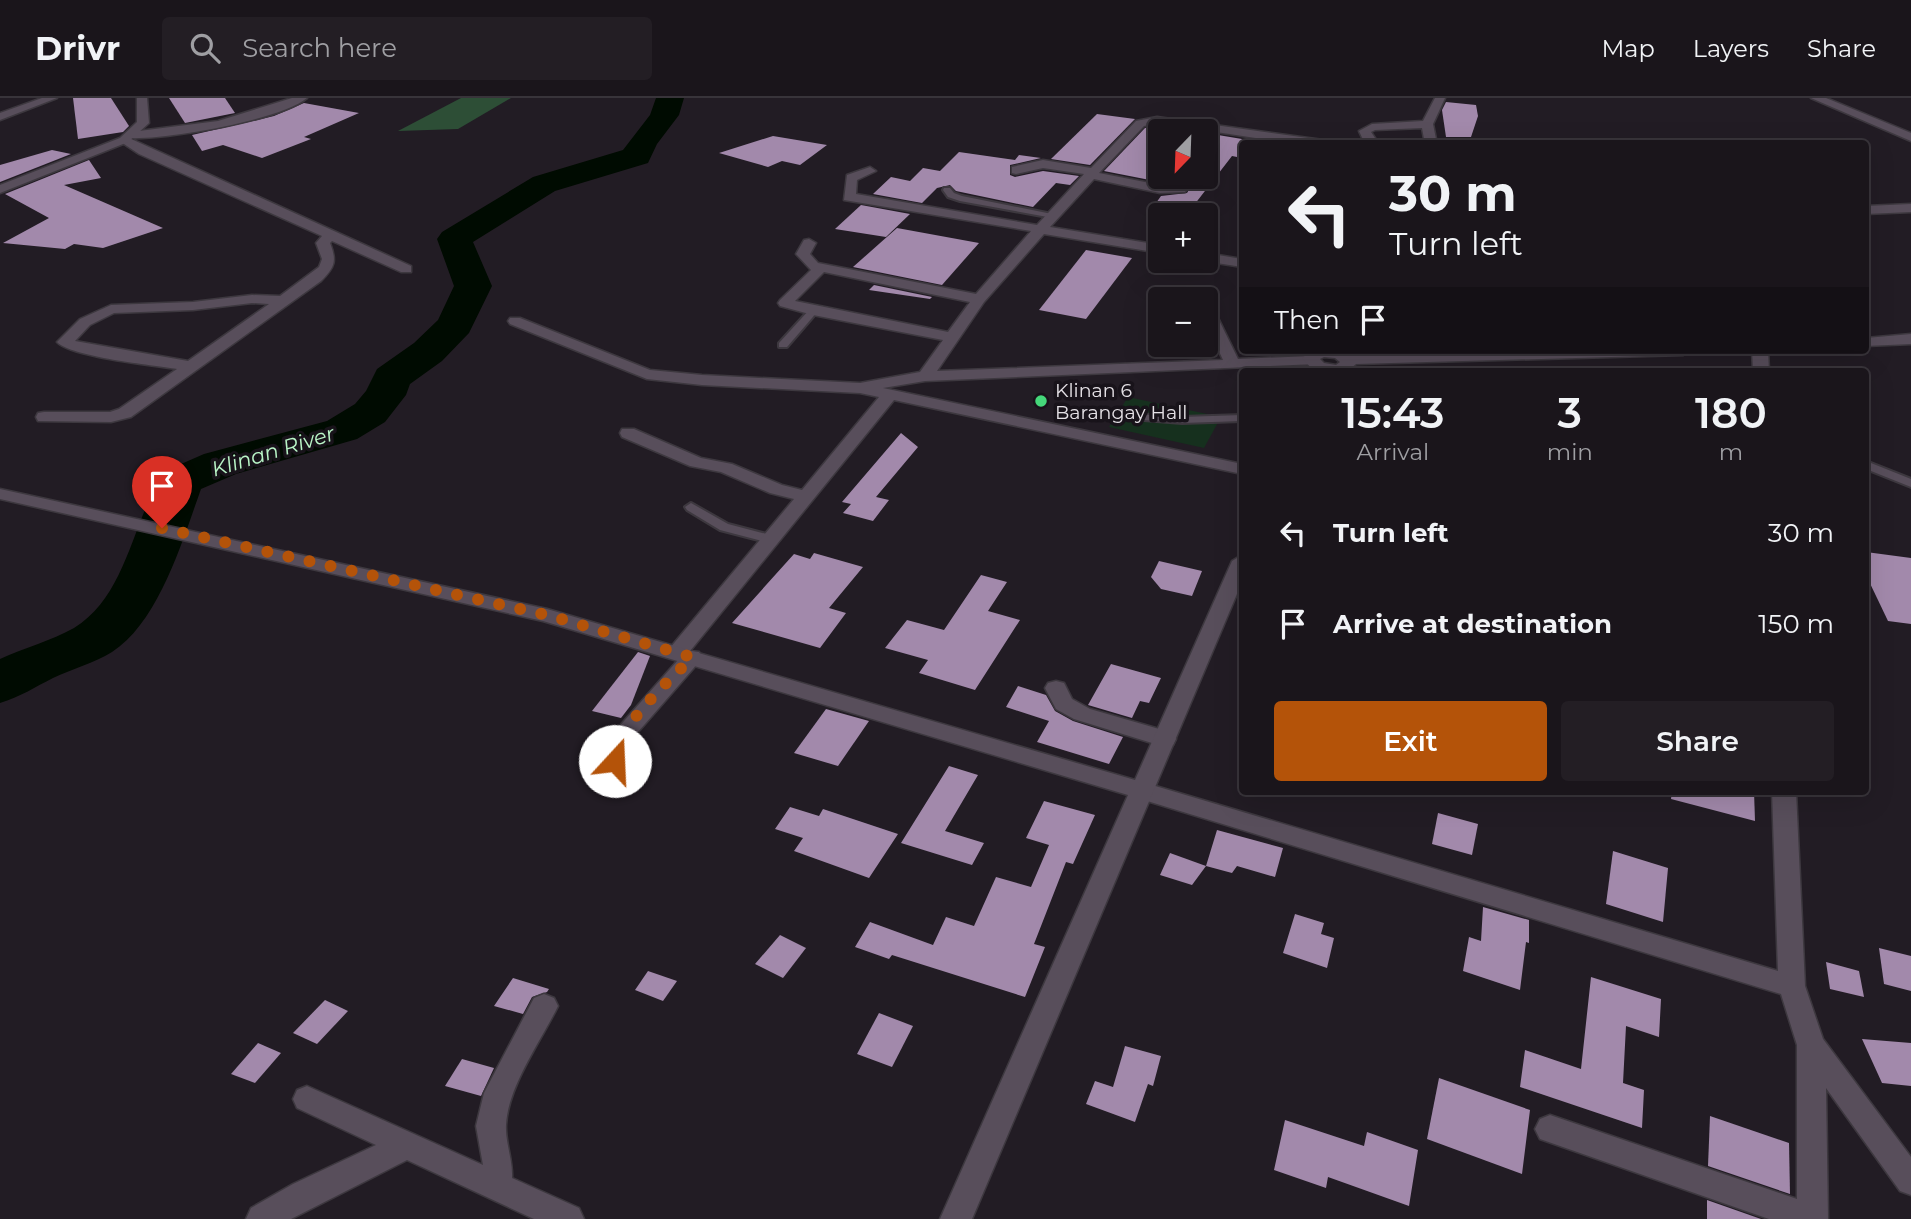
<!DOCTYPE html>
<meta charset="utf-8">
<style>
:root{--surface:#1a151b;--page:#231e24;--text:#f1f3f6;--muted:#9f9fa3;--line:#38343a;--accent:#b45309}
body{margin:0;font-family:Montserrat,sans-serif;background:var(--page);color:var(--text);height:100vh;display:flex;flex-direction:column;font-size:26px;white-space:nowrap}
*{box-sizing:border-box;margin:0}
p{font-size:23px;color:var(--muted)}
.icon{flex:none;width:38px;height:38px;fill:none;stroke:currentColor;stroke-width:2;stroke-linecap:round;stroke-linejoin:round}
.map{position:relative;flex:1;overflow:hidden}
.side{position:absolute;left:1239px;top:270px;width:630px;height:427px;display:flex;flex-direction:column;background:var(--surface);border-radius:7px;box-shadow:0 7px 28px #0002,0 0 0 2px var(--line)}
.side>*{flex:none}
.banner{position:absolute;left:1239px;top:42px;width:630px;height:214px;border-radius:7px;box-shadow:0 7px 28px #0002,0 0 0 2px var(--line);background:#1a151b;color:var(--text);overflow:hidden}
.needle{width:46px;rotate:203deg}
.tools{position:absolute;left:1148px;top:21px;display:grid;gap:14px}
.tools a{display:grid;place-items:center;width:70px;height:70px;border-radius:7px;background:var(--surface);box-shadow:0 7px 28px #0002,0 0 0 2px var(--line);font-size:35px}
.pin{position:absolute;display:grid;place-items:center;width:60px;height:60px;color:#fff;margin:-72px -30px;border-radius:50% 50% 50% 0;rotate:-45deg;box-shadow:0 0 7px #0007}
.pin .icon{rotate:45deg}
.me{position:absolute;width:77px;margin:-38px;rotate:20deg;stroke-linejoin:round;filter:drop-shadow(0 0 5px #0008)}
.turn{display:flex;align-items:center;gap:24px;height:147px;padding:0 35px;font-size:32px}
.turn .icon{width:91px;height:91px;stroke-width:2.5}
.turn b{display:block;font-size:49px;line-height:60px}
.then{display:flex;align-items:center;height:66px;padding:0 35px;background:#0003;gap:14px;font-size:26px}
.eta{display:flex;justify-content:space-evenly;align-items:center;height:119px;text-align:center}
.eta b{font-size:42px;font-weight:600;line-height:49px}
.button{display:flex;gap:14px;margin-top:auto;padding:14px 35px}
.button a{flex:1;height:80px;border-radius:7px;background:var(--accent);color:#fff;font-size:28px;font-weight:600;line-height:80px;text-align:center}
.button a+a{background:var(--page);color:var(--text)}
ul{padding:0;list-style:none}
li{display:flex;align-items:center;gap:21px;height:91px;padding:0 35px}
li div{flex:1}
li b{display:block;font-size:26px}
li em{font-style:normal}
header{display:flex;align-items:center;gap:42px;box-sizing:border-box;height:98px;padding:0 35px;background:var(--surface);border-bottom:2px solid var(--line)}
header strong{font-size:33px}
nav{display:flex;gap:38px;margin-inline-start:auto;font-size:24px}
.search{width:490px;height:63px;background:var(--page);display:flex;align-items:center;gap:18px;box-sizing:border-box;padding:0 24px;border-radius:7px;color:var(--muted);font-size:26px}
.map>svg:first-child{display:block}
.green{fill:#16301e}
.forest{fill:#2d4e36}
.lines{fill:none;stroke-linecap:round;stroke-linejoin:round}
.river{fill:#000b01;fill-rule:evenodd}
.building{fill:#a289ab}
.service-casing{stroke:#3d383f;stroke-width:4}
.minor-casing{stroke:#3d383f;stroke-width:3}
.tertiary-casing{stroke:#3d383f;stroke-width:3}
.service{fill:#584e5b;fill-rule:evenodd}
.minor{fill:#584e5b;fill-rule:evenodd}
.tertiary{fill:#584e5b;fill-rule:evenodd}
.route{stroke:#b45309;stroke-width:12;stroke-dasharray:0 21.6}
.poi-dot{fill:#45d77a;stroke:#18131a;stroke-width:2.5}
.labels{text-anchor:middle;dominant-baseline:central;stroke-width:7;stroke-linejoin:round;paint-order:stroke}
.far-poi-label{font-size:19px;fill:#e5e1e6;stroke:#18131a;text-anchor:start}
.far-water-label{font-size:21px;font-style:italic;fill:#b9f5c7;stroke:#18131a}
</style>
<header>
<strong>Drivr</strong>
<div class="search"><svg class="icon" aria-label="search" viewBox="0 0 24 24"><circle cx="10" cy="10" r="6"/><path d="M15 15l6 6"/></svg>Search here</div>
<nav><a>Map</a><a>Layers</a><a>Share</a></nav>
</header>
<div class="map">
<svg width="1911" height="1121" viewBox="0 0 1911 1121">
<rect width="100%" height="100%" fill="#221c24"/>
<path class="green" d="M1128 299 1221 319 1204 350 1109 329Z"/>
<path class="forest" d="M461 0H511L458 31 398 33Z"/>
<g class="lines">
<path class="river" d="M656 0H684L679 17 657 46 648 65 555 93 473 144 492 188 469 235 442 263 410 286 406 297 385 324 357 341 236 376 201 391C183 441 159 524 112 554 94 565 72 571 53 580 35 589 20 599 0 605V561C24 550 51 543 74 530 128 497 132 421 165 373L204 356 327 323 355 306 366 293 377 271 414 245 438 222 454 188 437 141 442 134 533 79 623 52 650 17Z"/>
</g>
<g class="building">
<path d="M73 0H111L129 28 123 34 78 41Z"/>
<path d="M169 0H225L235 15 185 25Z"/>
<path d="M1446 4 1476 7 1478 18 1471 39H1446L1442 12Z"/>
<path d="M304 5 359 15 304 39 311 41 262 60 223 47 202 53 192 37 274 18Z"/>
<path d="M1097 16 1135 21 1090 67 1051 61Z"/>
<path d="M1157 28H1160V84L1104 73 1145 30Z"/>
<path d="M1206 35 1242 41V60L1232 58 1191 111 1156 105 1161 98 1187 95 1190 90 1185 87 1206 90Z"/>
<path d="M773 38 827 47 800 67 782 63 768 69 719 55Z"/>
<path d="M52 52 71 56 0 84V67Z"/>
<path d="M959 54 1015 62 1019 57 1041 60 1010 67V77L1015 79 1043 73 1079 78 1070 87 1056 85 1033 109 956 93 950 87 937 90 922 105 873 96 891 79 910 83 923 70 940 73Z"/>
<path d="M89 62 101 80 64 87 163 130 103 150 74 146 65 151 3 145 49 120 5 96Z"/>
<path d="M861 107 910 116 886 139 835 131Z"/>
<path d="M897 130 979 145 942 187 853 169Z"/>
<path d="M1086 152 1132 160 1086 221 1039 212Z"/>
<path d="M874 187 932 199 930 201 869 192Z"/>
<path d="M901 335 918 349 876 399 889 402 873 423 843 415 851 406 842 404Z"/>
<path d="M1866 454 1911 460V526L1888 523 1866 477Z"/>
<path d="M814 455 863 469 829 510 846 515 820 550 732 525 794 456 810 461Z"/>
<path d="M1159 463 1202 473 1192 498 1161 491 1151 479Z"/>
<path d="M981 477 1007 484 988 513 1020 522 975 592 919 575 928 562 885 550 907 522 944 532Z"/>
<path d="M638 554 650 558 631 607 621 620 592 613Z"/>
<path d="M1111 566 1161 580 1149 605 1140 603 1132 620 1088 607Z"/>
<path d="M1018 588 1046 597 1055 613 1073 623 1123 639 1109 666 1037 644 1049 623 1006 609Z"/>
<path d="M826 611 869 623 838 668 794 655Z"/>
<path d="M949 668 978 677 945 733 984 745 972 767 901 745Z"/>
<path d="M1672 693H1754L1755 723 1671 701Z"/>
<path d="M1044 703 1095 717 1073 766 1066 764 1034 846 1045 849 1025 899 892 857 889 861 855 849 870 824 933 847 946 819 974 828 996 779 1031 789 1049 747 1026 740Z"/>
<path d="M790 709 819 718 823 711 898 736 869 780 794 753 803 740 775 731Z"/>
<path d="M1438 715 1478 726 1472 757 1432 746Z"/>
<path d="M1217 732 1283 750 1275 779 1237 768 1232 775 1206 768Z"/>
<path d="M1613 753 1668 770 1663 824 1606 806Z"/>
<path d="M1170 755 1206 768 1192 787 1160 777Z"/>
<path d="M1483 809 1529 822V845L1526 844 1520 892 1463 873 1469 839 1481 843Z"/>
<path d="M1295 816 1324 825 1321 836 1334 840 1327 870 1283 855Z"/>
<path d="M780 837 806 850 783 880 755 866Z"/>
<path d="M1879 850 1911 858V893L1884 886Z"/>
<path d="M1826 864 1859 873 1864 899 1830 891Z"/>
<path d="M648 873 677 883 663 903 635 892Z"/>
<path d="M1591 879 1661 901 1659 939 1626 928 1623 985 1644 992 1642 1030 1520 989 1525 952 1581 971Z"/>
<path d="M513 880 549 891 547 894 532 899 523 916 494 908Z"/>
<path d="M325 902 348 913 317 946 293 935Z"/>
<path d="M879 915 913 928 892 969 857 956Z"/>
<path d="M1862 941 1911 945V988L1882 985Z"/>
<path d="M258 945 281 955 255 985 231 976Z"/>
<path d="M1125 948 1161 958 1153 988 1148 986 1135 1024 1086 1006 1095 983 1113 989Z"/>
<path d="M462 961 494 970 481 998 445 988Z"/>
<path d="M1439 980 1530 1012 1522 1076 1427 1041Z"/>
<path d="M1710 1018 1789 1045 1790 1096 1708 1068Z"/>
<path d="M1285 1022 1364 1048 1367 1034 1418 1052 1409 1108 1328 1079 1326 1090 1274 1072Z"/>
<path d="M1707 1102 1761 1121H1707Z"/>
</g>
<g class="lines">
<defs>
<g id="service">
<path d="M944 90H950L954 95 962 98 1057 117 1053 120 960 103 948 99 943 92Z"/>
<path d="M810 211 818 213 787 249H779V245Z"/>
<path d="M1123 315 1182 319 1242 317V323L1182 325 1119 320 1117 318Z"/>
<path d="M1866 363 1911 381V389L1866 371Z"/>
<path d="M691 405 728 426 774 438 776 441 770 445 720 432 687 412 685 409Z"/>
</g>
<g id="minor">
<path d="M42 0H57L0 22V15Z"/>
<path d="M292 0H307C281 22 165 42 129 40L411 168V174H401L332 143 330 145C337 163 335 169 321 183L131 319 111 324 38 323 36 319 38 315 44 314H110L119 311 177 271C153 267 71 259 57 244L80 221 111 207 193 204 252 197 280 198 319 169 322 161 316 145 322 138 139 56 118 42 127 39V35L131 34 218 23ZM252 205 269 206 188 263 75 243 90 227 114 215 193 212Z"/>
<path d="M1435 0H1445L1433 26 1437 46H1425L1422 30 1375 32 1371 34 1379 46H1365L1359 33 1372 26 1423 23Z"/>
<path d="M1811 0H1826L1911 35V43Z"/>
<path d="M1157 19 1323 42 1329 46H1295L1157 25 1144 28 1099 75 1160 87H1181L1187 91 1185 94 1160 95 1094 81 1050 129 1160 147V155L1044 136 984 204 937 273 1223 262 1206 225V217L1211 216 1218 220 1238 261 1311 258 1319 263 1317 266 925 283 883 290 1242 366V376L894 302 690 553 699 554 702 559 699 564 631 642 626 663 632 677 628 683 620 685 612 683 604 663 609 640 678 562 670 560 667 555 670 550 794 401 770 395 721 374 690 368 622 339 620 335 622 331H634L701 360 732 366 782 387 802 392 879 299 860 295 702 287 647 281 510 226 508 223 510 220H520L650 272 702 277 860 285 920 274 943 242 813 217 780 208 778 205 780 202 811 172 796 156 804 142 809 141 816 145 810 156 818 165 976 196 1031 133 844 102 847 77 870 69 876 73 857 82 856 96 1037 127 1084 76 1043 70 1016 76 1012 75V69L1043 62 1091 70 1136 23ZM824 174 970 204 948 234 795 203Z"/>
<path d="M1911 106V114L1866 116V108Z"/>
<path d="M1206 155 1242 161V169L1204 163Z"/>
<path d="M1752 252H1768L1769 273H1753Z"/>
<path d="M1056 583 1064 585 1072 601 1090 611 1173 635 1176 641 1173 647 1165 649 1074 621 1056 611 1045 590 1048 585Z"/>
<path d="M1142 684 1778 873 1772 693H1796L1805 888 1823 941 1911 1059V1097L1900 1093 1826 990 1828 1121H1769L1540 1041 1535 1031 1540 1021 1550 1017 1797 1101V947L1781 896 1134 699 1130 693 1134 687Z"/>
<path d="M544 896 554 900 558 908C541 943 508 988 506 1027 505 1044 513 1062 512 1080L579 1110 584 1121H534L407 1062 291 1121H246L251 1110 293 1086 376 1047 297 1010 293 1001 297 992 307 988 483 1067 476 1028 484 995 534 900Z"/>
</g>
<g id="tertiary">
<path d="M137 0H147L149 25 128 44 0 95V87L120 40 137 24Z"/>
<path d="M1911 236V246L1866 248V240Z"/>
<path d="M1313 252H1343L1350 257 1527 252H1691L1683 257 1356 266 1348 273 1313 272 1302 260ZM1324 259 1335 260 1340 264 1336 267 1324 265 1320 261Z"/>
<path d="M0 391 547 511 1135 682 1232 463 1242 457V484L972 1121H940L1128 697 543 523 0 401Z"/>
</g>
</defs>
<use href="#service" class="service-casing"/>
<use href="#minor" class="minor-casing"/>
<use href="#tertiary" class="tertiary-casing"/>
<use href="#service" class="service"/>
<use href="#minor" class="minor"/>
<use href="#tertiary" class="tertiary"/>
</g>
<g class="lines">
<path class="route" d="M162 430 547 517 692 559C667 586 618 626 615 663"/>
</g>
<circle class="poi-dot" cx="1041" cy="303" r="7"/>
<g class="labels">
<g class="far-poi-label">
<text x="1055" y="292">Klinan 6<tspan x="1055" dy="22">Barangay Hall</tspan></text>
</g>
<g class="far-water-label">
<text transform="translate(273 353) rotate(-17)">Klinan River</text>
</g>
</g>
</svg>
<div class="tools">
<a><svg class="needle" viewBox="-14 -14 28 28"><path d="M0-13l5 13h-10z" fill="#e53935"/><path d="M0 13l5-13h-10z" fill="#9f9fa3"/></svg></a>
<a>+</a>
<a>−</a>
</div>
<div class="pin" style="left:162px;top:430px;background:#d93025"><svg class="icon" aria-label="arrive" viewBox="0 0 24 24"><path d="M6 21V4h12l-3 4 3 4H6"/></svg></div>
<svg class="me" style="left:615px;top:663px" viewBox="-20 -20 40 40"><circle r="19" fill="#fff"/><path d="M0-13L10 11 0 6-10 11z" fill="#b45309"/></svg>
<div class="banner">
<div class="turn"><svg class="icon" aria-label="left" viewBox="0 0 24 24"><path d="M17 20v-9H6M10 6l-5 5 5 5"/></svg><div><b>30 m</b>Turn left</div></div>
<div class="then">Then<svg class="icon" aria-label="arrive" viewBox="0 0 24 24"><path d="M6 21V4h12l-3 4 3 4H6"/></svg></div>
</div>
<section class="side">
<div class="eta">
<div><b>15:43</b><p>Arrival</p></div>
<div><b>3</b><p>min</p></div>
<div><b>180</b><p>m</p></div>
</div>
<ul>
<li><svg class="icon" aria-label="left" viewBox="0 0 24 24"><path d="M17 20v-9H6M10 6l-5 5 5 5"/></svg><div><b>Turn left</b></div><em>30 m</em></li>
<li><svg class="icon" aria-label="arrive" viewBox="0 0 24 24"><path d="M6 21V4h12l-3 4 3 4H6"/></svg><div><b>Arrive at destination</b></div><em>150 m</em></li>
</ul>
<div class="button"><a>Exit</a><a>Share</a></div>
</section>
</div>
